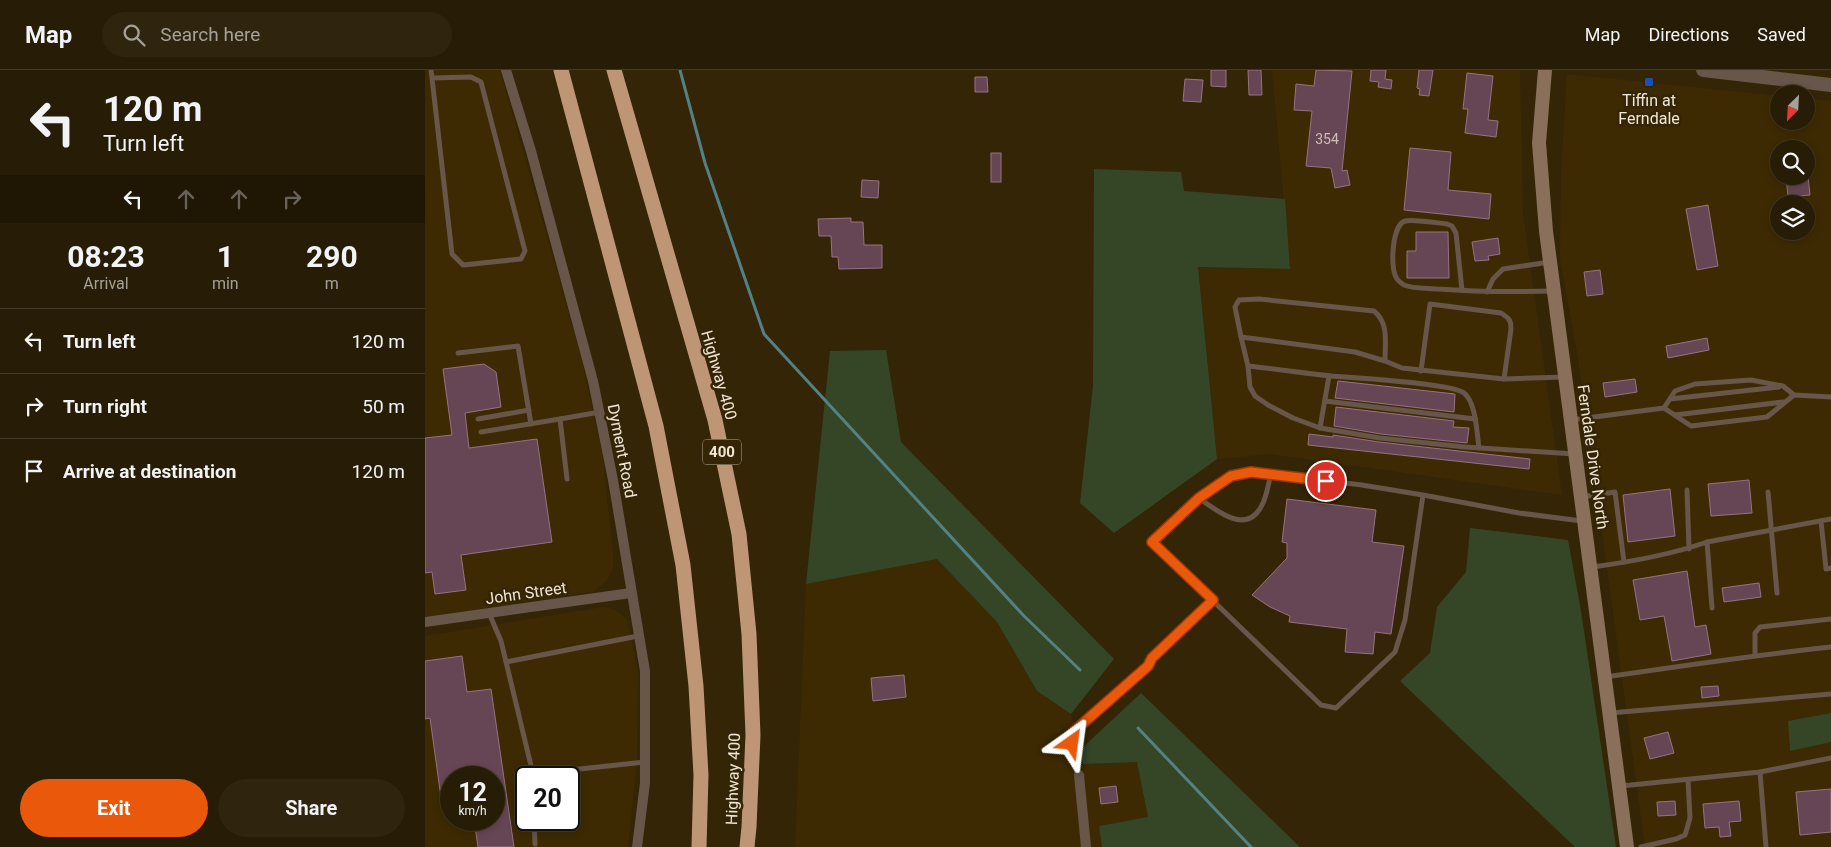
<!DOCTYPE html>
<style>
:root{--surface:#271c05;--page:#2f250f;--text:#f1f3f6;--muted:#a4a19a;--line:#433a27;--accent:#ea580c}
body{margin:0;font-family:Roboto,sans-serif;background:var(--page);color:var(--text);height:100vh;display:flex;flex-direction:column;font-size:19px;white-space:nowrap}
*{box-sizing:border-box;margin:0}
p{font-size:16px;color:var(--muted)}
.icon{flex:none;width:28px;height:28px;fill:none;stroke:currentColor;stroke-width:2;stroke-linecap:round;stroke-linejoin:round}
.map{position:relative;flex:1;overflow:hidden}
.side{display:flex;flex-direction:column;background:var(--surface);width:425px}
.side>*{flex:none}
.top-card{background:#271c05;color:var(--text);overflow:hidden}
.needle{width:32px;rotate:204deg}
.tools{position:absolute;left:1345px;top:15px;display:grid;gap:10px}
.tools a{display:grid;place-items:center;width:45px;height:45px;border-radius:50%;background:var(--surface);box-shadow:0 2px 8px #0003,0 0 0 1px var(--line);font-size:25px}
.speed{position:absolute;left:15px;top:696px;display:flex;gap:10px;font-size:25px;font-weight:700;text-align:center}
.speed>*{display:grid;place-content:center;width:65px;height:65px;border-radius:50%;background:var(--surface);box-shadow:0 2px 8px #0003,0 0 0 1px var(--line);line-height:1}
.speed small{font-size:12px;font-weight:400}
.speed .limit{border:2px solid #111;border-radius:8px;background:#fff;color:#111}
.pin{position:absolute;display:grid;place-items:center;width:42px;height:42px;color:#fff;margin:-21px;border:2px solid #fff;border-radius:50%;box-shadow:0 1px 5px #0007}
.me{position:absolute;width:55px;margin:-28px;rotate:31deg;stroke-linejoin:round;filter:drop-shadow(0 0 4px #0008)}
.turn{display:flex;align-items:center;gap:18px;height:105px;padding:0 20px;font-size:22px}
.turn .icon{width:65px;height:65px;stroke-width:2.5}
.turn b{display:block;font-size:35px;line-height:42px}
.lanes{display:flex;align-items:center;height:48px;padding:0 20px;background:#0003;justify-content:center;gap:25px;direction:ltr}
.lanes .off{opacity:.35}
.eta{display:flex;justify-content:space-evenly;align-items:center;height:85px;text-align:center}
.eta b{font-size:30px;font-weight:700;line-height:35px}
.button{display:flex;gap:10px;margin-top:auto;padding:10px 20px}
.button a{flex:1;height:58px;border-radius:30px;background:var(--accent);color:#fff;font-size:20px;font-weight:700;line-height:58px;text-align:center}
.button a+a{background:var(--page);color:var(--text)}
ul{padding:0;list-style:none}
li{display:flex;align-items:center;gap:15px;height:65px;padding:0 20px;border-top:1px solid var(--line)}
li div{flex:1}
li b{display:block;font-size:19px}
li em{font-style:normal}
header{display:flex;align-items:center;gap:30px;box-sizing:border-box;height:70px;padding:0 25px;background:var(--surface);border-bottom:1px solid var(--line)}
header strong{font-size:24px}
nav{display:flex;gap:28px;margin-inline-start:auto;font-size:18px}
.search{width:350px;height:45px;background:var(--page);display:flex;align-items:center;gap:12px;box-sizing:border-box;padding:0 18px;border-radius:28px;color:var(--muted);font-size:19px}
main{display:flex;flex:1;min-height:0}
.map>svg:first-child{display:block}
.built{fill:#3d2a02;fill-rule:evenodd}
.green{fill:#344626}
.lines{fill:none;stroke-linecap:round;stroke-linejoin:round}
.stream{stroke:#548183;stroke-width:3}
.building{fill:#664654;stroke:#967282}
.service{stroke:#675649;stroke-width:5}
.minor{stroke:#675649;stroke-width:10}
.tertiary{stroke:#675649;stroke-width:14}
.secondary{stroke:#8a705b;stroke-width:14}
.motorway{stroke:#be9575;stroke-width:15}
.route-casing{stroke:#983908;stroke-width:12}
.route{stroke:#ea580c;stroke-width:9}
.transit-dot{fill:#1a4fb4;stroke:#342507;stroke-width:2}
.labels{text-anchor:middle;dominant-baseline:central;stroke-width:5;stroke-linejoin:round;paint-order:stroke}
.number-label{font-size:14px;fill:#cebeb6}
.shield{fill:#342507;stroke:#b8ac98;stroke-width:1}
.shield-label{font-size:15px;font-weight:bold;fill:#f1e6d6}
.poi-label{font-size:16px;fill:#f1e6d6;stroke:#342507}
.street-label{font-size:16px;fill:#f1e6d6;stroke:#342507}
</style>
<header>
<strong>Map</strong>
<div class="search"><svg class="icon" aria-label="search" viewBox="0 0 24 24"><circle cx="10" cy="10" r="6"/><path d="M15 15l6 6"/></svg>Search here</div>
<nav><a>Map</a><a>Directions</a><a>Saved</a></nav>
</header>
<main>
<section class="side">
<div class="top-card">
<div class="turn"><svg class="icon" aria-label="left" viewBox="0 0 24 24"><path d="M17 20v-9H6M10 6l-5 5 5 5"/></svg><div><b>120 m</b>Turn left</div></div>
<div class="lanes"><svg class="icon" aria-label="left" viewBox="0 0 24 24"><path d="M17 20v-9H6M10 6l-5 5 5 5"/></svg><svg class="icon off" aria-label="ahead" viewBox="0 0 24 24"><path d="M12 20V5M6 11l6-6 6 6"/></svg><svg class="icon off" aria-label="ahead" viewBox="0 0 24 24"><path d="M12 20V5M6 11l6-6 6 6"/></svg><svg class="icon off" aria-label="right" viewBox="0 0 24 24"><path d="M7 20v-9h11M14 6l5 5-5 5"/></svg></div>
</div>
<div class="eta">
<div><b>08:23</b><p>Arrival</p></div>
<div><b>1</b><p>min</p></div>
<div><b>290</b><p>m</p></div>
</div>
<ul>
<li><svg class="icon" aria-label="left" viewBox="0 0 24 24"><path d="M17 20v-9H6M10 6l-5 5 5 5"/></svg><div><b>Turn left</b></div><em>120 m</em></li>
<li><svg class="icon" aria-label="right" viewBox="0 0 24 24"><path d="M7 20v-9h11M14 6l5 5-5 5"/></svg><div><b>Turn right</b></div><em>50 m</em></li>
<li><svg class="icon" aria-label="arrive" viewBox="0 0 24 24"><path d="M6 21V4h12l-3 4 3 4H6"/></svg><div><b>Arrive at destination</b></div><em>120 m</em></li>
</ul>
<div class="button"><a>Exit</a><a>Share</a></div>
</section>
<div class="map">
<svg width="1406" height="777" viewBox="0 0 1406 777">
<rect width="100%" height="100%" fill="#342507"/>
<g class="built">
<path d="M0 0H75L156 287 177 383 188 482V499L182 511 167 522 0 547Z"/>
<path d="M847 0H1095L1098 143 1137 425 845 384 792 389 773 197 865 199Z"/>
<path d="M1142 4 1354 26V51H1381V28L1406 31V777H1220L1153 288 1135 190 1136 101ZM1354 79H1381V106H1354ZM1354 134H1381V161H1354Z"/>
<path d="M512 488 572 552 612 621 646 644 658 694 712 691 723 748 674 756 677 777H370L381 514Z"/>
<path d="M178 537 189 539 197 545 203 551 213 604 212 690 203 777H0V566ZM26 708H69V750H26ZM101 708H144V750H101Z"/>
</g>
<g class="green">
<path d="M669 99 756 102 759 121 860 129 865 199 773 197 792 389 689 463 655 433 668 316Z"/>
<path d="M461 280 476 372 689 589 646 644 612 621 572 552 512 489 381 514 405 281Z"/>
<path d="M1045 458 1143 470 1156 541 1191 777H1150L975 611 1005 583 1012 537 1041 502Z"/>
<path d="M716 623 875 777H677L674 756 723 747 712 692 658 694 655 680Z"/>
<path d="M1406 643V672L1365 681 1363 651Z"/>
</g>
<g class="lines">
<g class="stream">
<path d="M255 0 280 93 339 264 599 546 655 600"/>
<path d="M713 658 826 777"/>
</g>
</g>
<g class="building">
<path d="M786 0H801V17L786 16Z"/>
<path d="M823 0H836L837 25H824Z"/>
<path d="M891 0 927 1 917 101 922 100 925 115 910 118 906 98 881 96 887 41 869 40 871 14 889 16Z"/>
<path d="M946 0H961L960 9 967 10 966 19 953 17 954 12 945 11Z"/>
<path d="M994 0H1008L1004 26 994 25 995 19 992 18Z"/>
<path d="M1042 3 1068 6 1063 50 1073 51 1071 67 1040 63 1043 39H1038Z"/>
<path d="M550 7H562L563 22H550Z"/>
<path d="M760 9 778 10 776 32 758 31Z"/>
<path d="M985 78 1026 82 1023 120 1066 124 1064 149 979 140Z"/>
<rect x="566" y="83" width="10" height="29"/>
<path d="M1361 106H1383L1385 125 1363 127Z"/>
<path d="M437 110 454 111 453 128 436 127Z"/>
<path d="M1283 135 1293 196 1272 200 1261 139Z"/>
<path d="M426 148V152H438L439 175H457V198L414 199 413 187H407L406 166H394L393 149Z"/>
<path d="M991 162H1023L1024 208H982V181H991Z"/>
<path d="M1073 168 1075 184 1063 186 1064 190 1050 191 1047 172Z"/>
<path d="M1175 200 1178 224 1162 226 1159 202Z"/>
<path d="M1282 268 1284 280 1243 288 1241 276Z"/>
<path d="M59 294 71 302 76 337 40 343 44 378 112 369 127 472 36 485 41 520 10 524 7 502 0 503V368L27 365 18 299Z"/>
<path d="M1210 309 1212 322 1180 327 1178 313Z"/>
<path d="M913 311 1030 324 1029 342 910 328Z"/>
<path d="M911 337 1029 351 1028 357 1044 358 1042 373 956 364 909 356Z"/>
<path d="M884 364 908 367V365L954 372 1105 389 1104 399 883 375Z"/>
<path d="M1324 410 1327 443 1286 446 1283 414Z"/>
<path d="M1245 419 1250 466 1203 472 1198 425Z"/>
<path d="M862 429 951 440 947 472 979 476 966 564 950 562 948 584 920 582 922 559 864 552 865 546 845 537 827 525 862 488V473L857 472Z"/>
<path d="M1262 501 1270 557 1281 555 1286 584 1247 591 1239 546 1215 550 1208 510Z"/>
<path d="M1334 513 1336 527 1299 532 1297 518Z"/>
<path d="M37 586 42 622 66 619 89 777H53L49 750H69V708H26V741L18 742 5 648 0 649V591Z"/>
<path d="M479 605 481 627 448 631 446 608Z"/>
<path d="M1293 616 1294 626 1277 628 1276 617Z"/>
<path d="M1243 662 1249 683 1225 689 1219 668Z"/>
<path d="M691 716 693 732 676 734 674 718Z"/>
<path d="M1406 719V762L1375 765 1371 722Z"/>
<path d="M1250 731 1251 745 1233 746 1232 732Z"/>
<path d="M1314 731 1316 751 1304 752 1306 766 1295 767 1294 757 1280 758 1278 734Z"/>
</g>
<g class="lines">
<g class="service">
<path d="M6 0 7 8 27 184 38 195 96 189 100 181 56 12 46 7 7 8"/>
<path d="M1037 220 1031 163 1027 156 1022 154C1013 153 988 149 980 151 967 155 965 197 971 207 972 210 976 213 979 215 989 219 1003 218 1013 219 1052 222 1090 222 1128 221"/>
<path d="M1062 222 1068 209 1078 199 1125 192"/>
<path d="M816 267 823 296 825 317 830 326 843 335 868 348 895 358 955 368 1040 377 1150 384"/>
<path d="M33 283 93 276 106 354"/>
<path d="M960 291C960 272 964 253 949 241L834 229 814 230 810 237 816 267 930 282 960 291 977 298 1079 309 1140 307"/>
<path d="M823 296C851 299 878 303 906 306 929 308 1026 313 1039 323 1051 332 1052 364 1054 378"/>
<path d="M996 301 1005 234 1076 243C1084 248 1086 250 1086 259L1079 309"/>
<path d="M1369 325 1406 327"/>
<path d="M1245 329 1354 317"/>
<path d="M900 331 1050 349"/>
<path d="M1250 345 1358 332"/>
<path d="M53 349 104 340"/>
<path d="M1146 350 1239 338 1266 356 1342 347 1369 325 1358 316 1326 310 1270 314 1250 321 1239 338"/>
<path d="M895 358 904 306"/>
<path d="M56 362 135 349"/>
<path d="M142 409 135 349 175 342"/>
<path d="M1262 420 1264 479"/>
<path d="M1343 422 1352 523"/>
<path d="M998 425 980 550 970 582 911 638 896 635 727 472 774 428 806 406 826 402 937 415 998 425 1094 443 1157 451"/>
<path d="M1156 427 1190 422 1199 492"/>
<path d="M774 428C792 441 822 466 837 435 842 426 843 414 846 405"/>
<path d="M1396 451 1401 499 1406 498"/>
<path d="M1282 472 1287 538"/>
<path d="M1167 497C1205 492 1245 485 1282 472L1406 449"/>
<path d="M64 543 76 571 108 704 220 692"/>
<path d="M1330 585V563L1335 557 1406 549"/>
<path d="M81 592 213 566"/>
<path d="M1180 607C1255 596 1330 585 1406 577"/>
<path d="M1185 643 1406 624"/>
<path d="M1335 702 1341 777"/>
<path d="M653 705 645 684 649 662 723 596 727 588 788 530"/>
<path d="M1196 716 1335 702 1406 688"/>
<path d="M109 750 110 774"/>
<path d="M1216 777 1251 769 1260 765 1265 748 1263 710"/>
</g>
<g class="minor">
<path d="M81 0 106 81 168 311 188 410 220 601V713L212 777"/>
<path d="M0 552 206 523"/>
<path d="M654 705 661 777"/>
</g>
<path class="tertiary" d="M1278 0 1406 15"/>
<path class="secondary" d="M1120 0 1114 73 1121 161 1202 777"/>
<g class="motorway">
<path d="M136 0 231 356 258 495 271 616 276 705 274 777"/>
<path d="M189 0 290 350 314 464 324 564 328 665 324 757 322 777"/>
</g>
</g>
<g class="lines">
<defs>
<path id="route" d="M647 673 648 662 723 596 727 588 788 530 727 472 774 428 806 406 826 402 901 411"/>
</defs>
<use href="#route" class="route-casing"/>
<use href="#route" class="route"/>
</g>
<rect class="transit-dot" x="1219" y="7" width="10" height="10" rx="2.5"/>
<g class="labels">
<g class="number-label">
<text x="902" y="69">354</text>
</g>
<rect class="shield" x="278" y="369.5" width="38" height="25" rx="4"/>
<g class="shield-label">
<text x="297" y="382">400</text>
</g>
<g class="poi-label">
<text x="1224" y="30">Tiffin at<tspan x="1224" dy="18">Ferndale</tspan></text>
</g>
<g class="street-label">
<text transform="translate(294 305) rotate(74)">Highway 400</text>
<text transform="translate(197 381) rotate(79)">Dyment Road</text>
<text transform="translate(1168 387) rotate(82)">Ferndale Drive North</text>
<text transform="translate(101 523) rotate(-8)">John Street</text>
<text transform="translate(308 709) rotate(-88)">Highway 400</text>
</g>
</g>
</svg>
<div class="tools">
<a><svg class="needle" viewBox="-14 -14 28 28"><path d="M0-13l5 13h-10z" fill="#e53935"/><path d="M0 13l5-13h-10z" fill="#a4a19a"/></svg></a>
<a><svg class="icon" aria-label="search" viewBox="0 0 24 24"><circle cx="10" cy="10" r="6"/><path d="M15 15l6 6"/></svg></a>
<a><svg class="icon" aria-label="layers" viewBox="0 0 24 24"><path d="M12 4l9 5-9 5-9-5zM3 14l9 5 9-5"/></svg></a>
</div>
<div class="speed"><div>12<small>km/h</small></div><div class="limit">20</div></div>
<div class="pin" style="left:901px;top:411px;background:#d93025"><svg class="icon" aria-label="arrive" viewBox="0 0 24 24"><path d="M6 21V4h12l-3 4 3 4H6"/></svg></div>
<svg class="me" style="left:647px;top:673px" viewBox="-20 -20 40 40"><path d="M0-17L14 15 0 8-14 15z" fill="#ea580c" stroke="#fff" stroke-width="4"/></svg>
</div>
</main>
